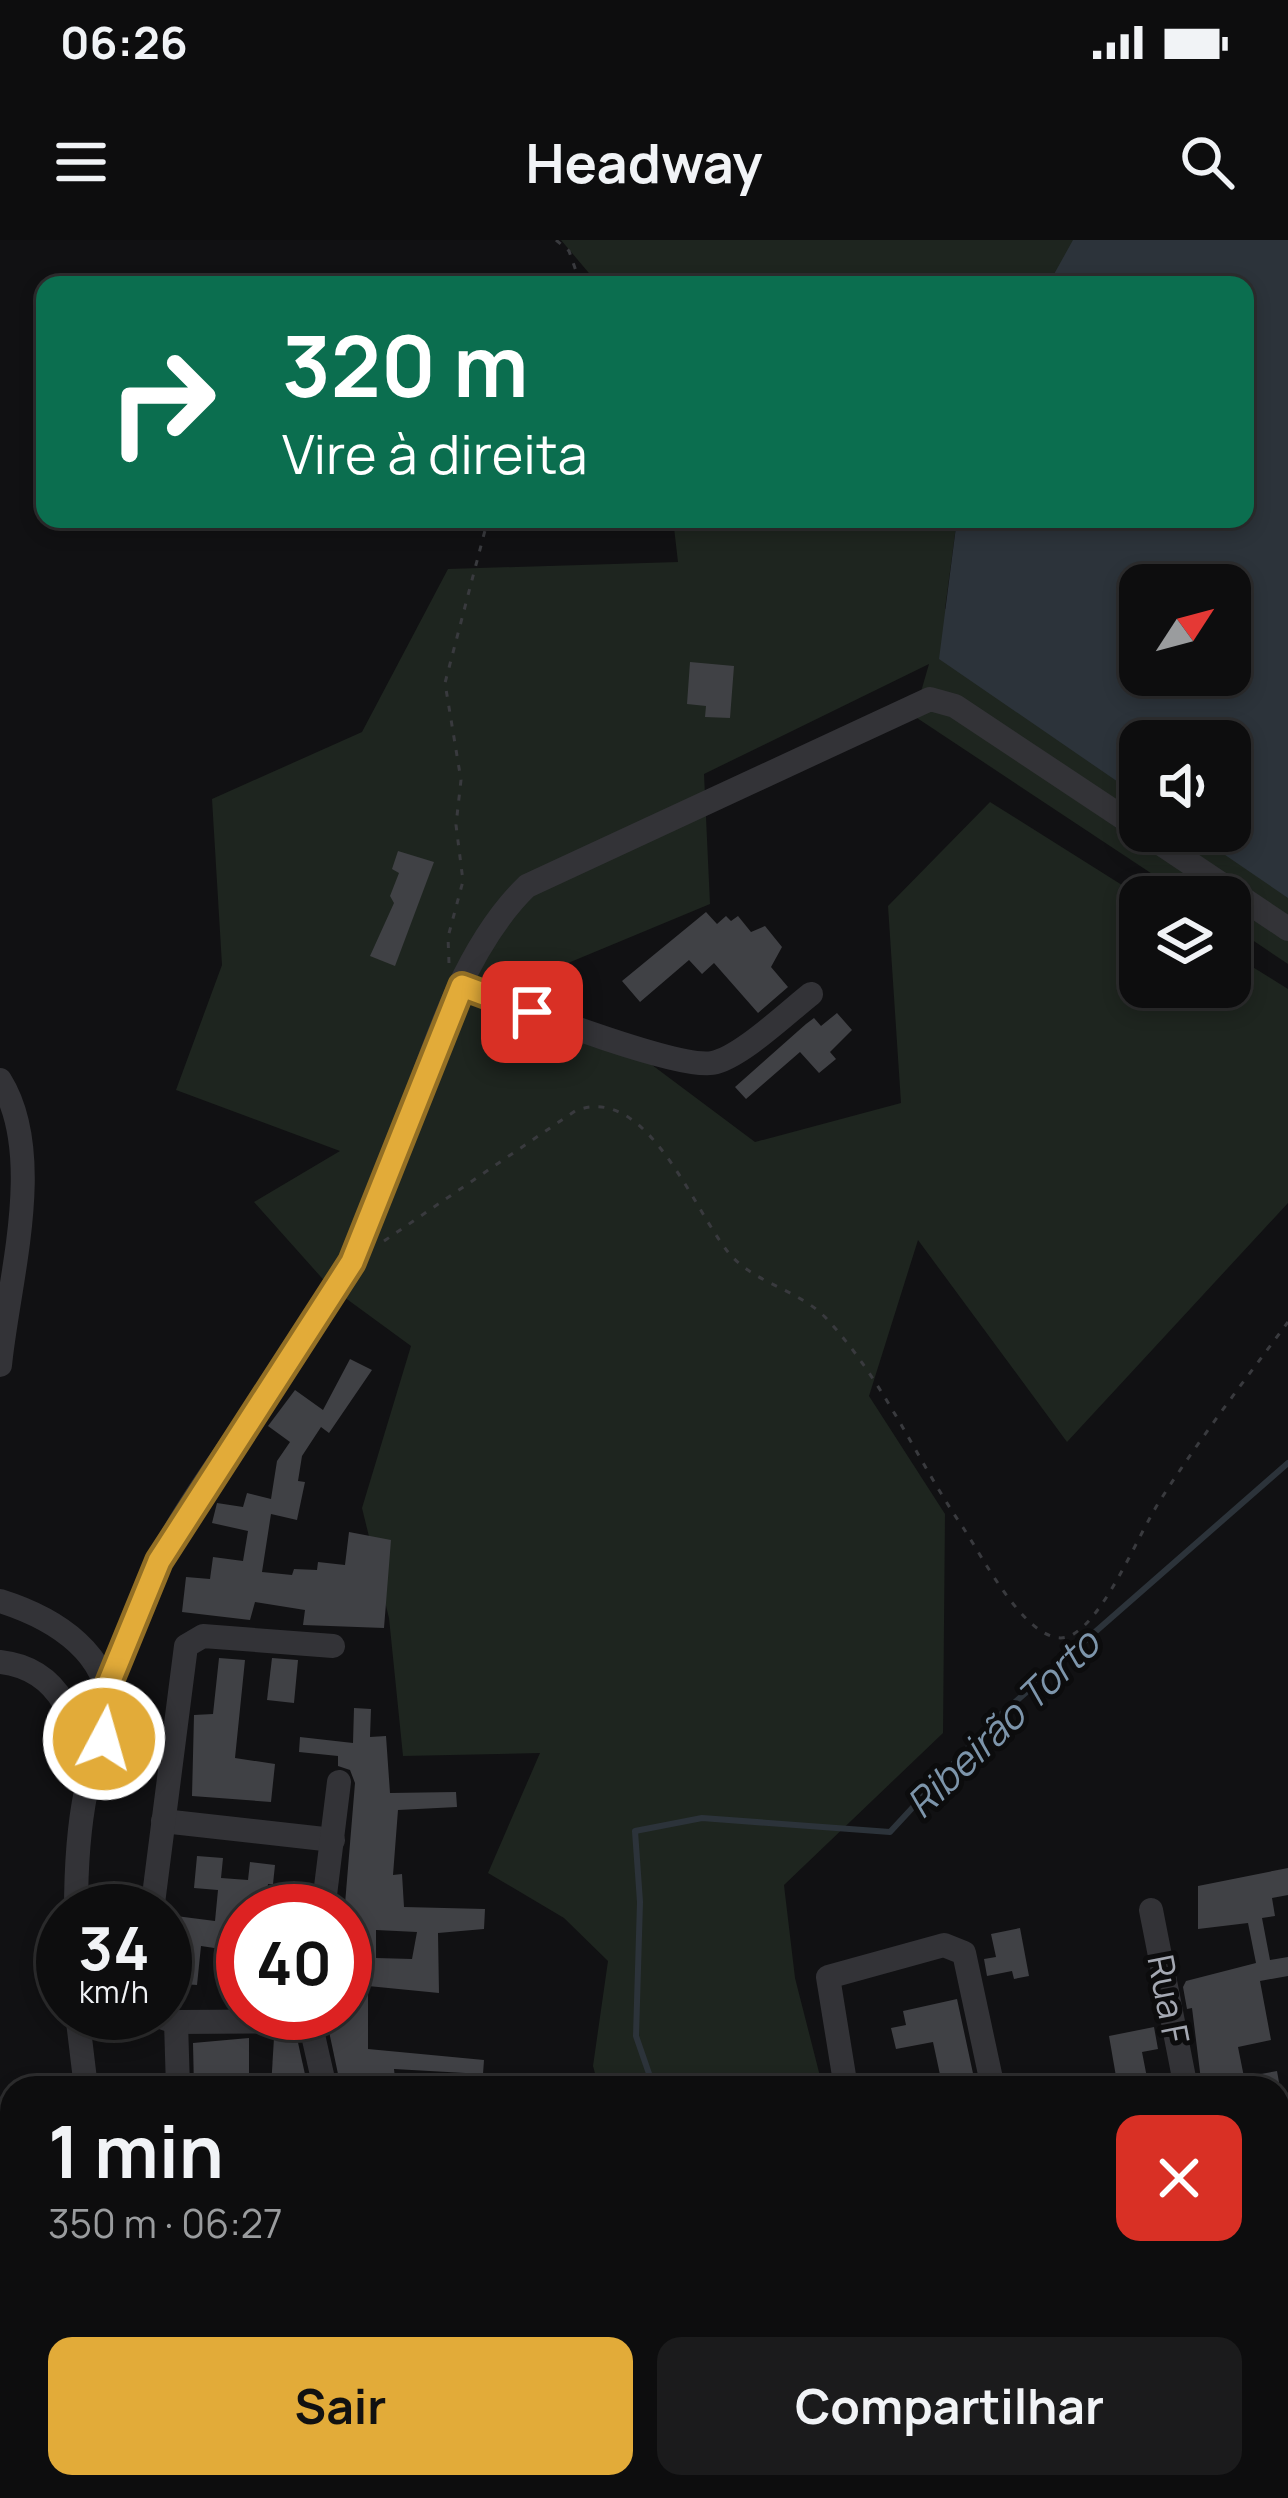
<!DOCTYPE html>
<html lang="pt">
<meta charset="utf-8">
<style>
:root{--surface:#0d0d0e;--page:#1b1b1c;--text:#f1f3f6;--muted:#9a9c9e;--line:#2d2d2e;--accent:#e2ab39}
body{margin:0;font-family:Manrope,sans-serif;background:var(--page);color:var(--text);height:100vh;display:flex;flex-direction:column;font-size:45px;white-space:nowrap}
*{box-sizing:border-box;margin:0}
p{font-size:39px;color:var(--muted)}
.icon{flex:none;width:66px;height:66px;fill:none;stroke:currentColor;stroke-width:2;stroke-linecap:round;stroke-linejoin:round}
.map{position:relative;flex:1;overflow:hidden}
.side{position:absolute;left:0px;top:1836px;width:1290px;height:423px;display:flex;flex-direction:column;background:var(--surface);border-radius:36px 36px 0 0;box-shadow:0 6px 18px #0003,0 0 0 3px var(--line)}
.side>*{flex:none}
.banner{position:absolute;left:36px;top:36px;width:1218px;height:252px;border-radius:24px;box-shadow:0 6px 18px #0003,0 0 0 3px var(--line);background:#0b6e4f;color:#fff;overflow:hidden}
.needle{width:78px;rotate:54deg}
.controls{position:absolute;left:1119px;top:324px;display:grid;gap:24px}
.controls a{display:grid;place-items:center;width:132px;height:132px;border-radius:24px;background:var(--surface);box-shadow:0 6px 18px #0003,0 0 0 3px var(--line);font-size:60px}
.speed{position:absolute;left:36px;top:1644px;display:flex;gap:24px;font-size:60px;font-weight:700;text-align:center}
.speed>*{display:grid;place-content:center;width:156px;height:156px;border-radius:50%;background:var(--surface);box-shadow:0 6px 18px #0003,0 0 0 3px var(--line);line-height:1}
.speed small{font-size:30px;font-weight:400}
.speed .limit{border:18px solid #d22;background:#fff;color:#111}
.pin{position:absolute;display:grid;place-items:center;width:102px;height:102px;color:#fff;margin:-51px;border-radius:24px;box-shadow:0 6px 18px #0006}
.me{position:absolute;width:132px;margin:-66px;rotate:6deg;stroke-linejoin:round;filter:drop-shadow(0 0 9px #0008)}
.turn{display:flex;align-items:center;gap:42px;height:252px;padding:0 48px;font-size:54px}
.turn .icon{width:156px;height:156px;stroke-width:2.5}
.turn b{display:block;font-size:84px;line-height:102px}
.round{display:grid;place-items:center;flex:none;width:126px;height:126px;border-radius:24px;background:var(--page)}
.head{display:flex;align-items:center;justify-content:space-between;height:204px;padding:0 48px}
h1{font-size:72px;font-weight:700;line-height:90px}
.primary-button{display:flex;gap:24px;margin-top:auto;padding:24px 48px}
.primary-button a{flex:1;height:138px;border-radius:24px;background:var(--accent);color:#111;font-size:48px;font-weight:700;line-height:138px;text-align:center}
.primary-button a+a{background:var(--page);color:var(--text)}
.status{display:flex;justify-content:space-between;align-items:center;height:84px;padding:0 60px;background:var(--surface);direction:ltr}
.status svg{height:33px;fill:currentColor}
header{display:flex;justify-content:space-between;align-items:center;height:156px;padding:0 48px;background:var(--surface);font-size:54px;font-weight:700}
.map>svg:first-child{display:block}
.green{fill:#1e251f;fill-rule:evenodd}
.water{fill:#2c333a;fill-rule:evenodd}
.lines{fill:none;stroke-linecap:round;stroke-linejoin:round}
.stream{stroke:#2c333a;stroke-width:6}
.building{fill:#404145;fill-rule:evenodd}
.path{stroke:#393a3e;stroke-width:3;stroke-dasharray:6 9;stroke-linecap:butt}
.minor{stroke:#333337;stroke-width:24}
.route-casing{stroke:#936f25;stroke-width:30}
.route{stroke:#e2ab39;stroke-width:21}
.labels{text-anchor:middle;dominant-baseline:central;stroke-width:10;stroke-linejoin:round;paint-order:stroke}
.street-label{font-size:36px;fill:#a4a8b2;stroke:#0c0c0d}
.water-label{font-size:39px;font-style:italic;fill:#7d95ab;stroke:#0c0c0d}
</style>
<div class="status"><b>06:26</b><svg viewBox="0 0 49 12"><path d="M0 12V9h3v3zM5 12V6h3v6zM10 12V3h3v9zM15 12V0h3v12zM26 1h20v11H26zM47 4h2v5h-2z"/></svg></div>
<header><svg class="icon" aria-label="menu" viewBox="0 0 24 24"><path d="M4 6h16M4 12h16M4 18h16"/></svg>Headway<svg class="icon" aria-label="search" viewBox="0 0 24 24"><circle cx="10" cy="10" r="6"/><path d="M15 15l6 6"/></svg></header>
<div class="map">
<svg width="1288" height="2258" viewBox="0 0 1288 2258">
<rect width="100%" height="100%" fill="#111113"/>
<g class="green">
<path d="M561 0H1288V724L1230 685V657H1187L914 476 929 424 704 534 710 664 508 748 628 807 755 902 901 863 888 666 990 562 1141 657 1140 747H1230V713L1288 749V963L1067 1202 918 1000 869 1156 945 1274 943 1493 784 1645 795 1738 823 1848H599L593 1826 608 1721 564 1678 488 1633 540 1513 403 1516 389 1378 362 1268 411 1106 329 1046 254 962 340 911 176 850 222 725 212 559 362 492 448 329 678 322 673 279H957L945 369 1245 279V45H599ZM1140 345H1230V435H1140ZM1140 501H1230V591H1140Z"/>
<path d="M941 2247H1211L1233 2258H938Z"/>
</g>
<path class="water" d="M1073 0H1288V658L1190 591H1230V501H1140V557L939 419 957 279H1245V45H1048ZM1140 345H1230V435H1140Z"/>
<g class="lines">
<g class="stream">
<path d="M654 1848 636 1796 640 1662 635 1591 702 1578 890 1592 990 1484 1288 1223"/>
<path d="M923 2258 939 2247"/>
</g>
</g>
<g class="building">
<path d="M690 422 734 426 730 478 705 477 706 466 687 464Z"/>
<path d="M398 611 434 622 395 726 370 716 394 663 390 656 399 633 392 629Z"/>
<path d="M706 672 717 684 726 676 731 681 738 676 751 692 765 686 782 707 771 727 788 747 758 773 714 723 702 734 689 720 640 762 622 741Z"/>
<path d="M837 773 852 790 830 812 836 819 819 833 800 812 746 859 735 847 806 784 814 778 821 786Z"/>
<path d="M350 1119 372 1130 329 1193 321 1187 302 1216 298 1241 305 1242 297 1280 271 1274 262 1332 292 1335 294 1329 317 1330 318 1322 345 1325 349 1292 391 1300 384 1388 303 1385 305 1370 255 1362 250 1380 182 1372 186 1337 210 1339 213 1317 243 1321 248 1291 212 1283 217 1263 243 1267 247 1253 271 1259 277 1221 290 1202 268 1186 295 1150 323 1170Z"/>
<path d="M219 1418 245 1420 235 1518 275 1524 271 1562 192 1556 194 1475 213 1474Z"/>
<path d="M272 1418 298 1420 294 1463 267 1460Z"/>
<path d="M354 1468 371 1469 370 1497 386 1496 390 1553 456 1552 457 1567 398 1570 393 1635 402 1634 404 1667 485 1669 484 1689 438 1693 439 1753 368 1746V1809L484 1820 483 1834 394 1829 396 1848H341L327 1782 346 1779 345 1664 355 1543 350 1530 338 1526V1516L299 1512 300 1497 353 1503ZM376 1690 417 1692 412 1719 376 1718Z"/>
<path d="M197 1616 223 1618 221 1638 248 1640 250 1622 275 1625 273 1644H268L265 1671H243V1700L222 1696 221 1709 201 1706 197 1745 169 1743 176 1676 215 1681 218 1650 194 1648Z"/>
<path d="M1288 1628V1655L1272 1658 1275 1676 1262 1678 1270 1720 1288 1717V1736L1260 1741 1271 1800 1238 1807 1244 1837 1277 1831 1280 1848H1202L1192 1768 1187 1769 1183 1747 1186 1741 1256 1723 1248 1683 1198 1689V1646Z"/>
<path d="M1020 1688 1029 1736 1014 1739 1012 1731 987 1736 984 1719 996 1717 991 1694Z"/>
<path d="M957 1759 974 1838 942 1844 933 1802 896 1809 891 1788 906 1785 903 1771Z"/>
<path d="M1154 1787 1158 1809 1142 1812 1149 1848H1118L1109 1796Z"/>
<path d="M249 1798V1848H194L193 1803Z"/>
<path d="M274 1798H297L308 1848 271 1847Z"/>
</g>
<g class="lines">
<g class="path">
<path d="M556 0 569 11 581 45"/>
<path d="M449 723 448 697 463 641 456 585 461 540 445 443 488 279"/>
<path d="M384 1001 575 871C646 842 692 967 728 1012 753 1043 797 1049 825 1077 885 1141 915 1218 964 1289 982 1316 1033 1416 1072 1395 1107 1375 1138 1294 1161 1259 1200 1198 1245 1140 1288 1082"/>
</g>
<g class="minor">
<path d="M1142 591 1288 689"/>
<path d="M462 746C507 763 674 829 712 823 739 819 788 772 811 754"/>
<path d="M0 840C47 915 8 1042 0 1125"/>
<path d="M0 1361C54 1378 116 1415 108 1480 106 1505 91 1527 86 1551 78 1590 76 1631 76 1671"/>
<path d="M0 1422C63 1429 79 1485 85 1539"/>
<path d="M107 1448C130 1389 151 1328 185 1274 237 1189 304 1112 351 1023 411 911 435 735 527 646L930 459 955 466 1140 589"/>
<path d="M95 1480 171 1501"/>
<path d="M163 1581 333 1600"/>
<path d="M1151 1670 1186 1848"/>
<path d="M152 1671 186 1406 203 1396 333 1406"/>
<path d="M323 1671 339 1542"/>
<path d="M77 1773 86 1848"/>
<path d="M149 1773 176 1782 307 1781"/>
<path d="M308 1773 325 1848"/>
<path d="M176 1782 178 1848"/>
<path d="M846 1848 828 1737 944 1705 964 1713 993 1848"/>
<path d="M1278 2110 1288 2108"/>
<path d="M0 2158 12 2160"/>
<path d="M637 2247 638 2258"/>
<path d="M722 2247V2258"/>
<path d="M174 2258 175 2247"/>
</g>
</g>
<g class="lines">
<defs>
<path id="route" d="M104 1499 107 1448 159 1321 352 1022 462 746 532 772"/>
</defs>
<use href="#route" class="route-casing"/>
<use href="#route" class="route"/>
</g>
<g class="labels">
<g class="street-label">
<text transform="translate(1169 1759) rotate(79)">Rua F</text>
</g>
<g class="water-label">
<text transform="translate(1002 1483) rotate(-44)">Ribeirão Torto</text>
</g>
</g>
</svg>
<div class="controls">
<a><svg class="needle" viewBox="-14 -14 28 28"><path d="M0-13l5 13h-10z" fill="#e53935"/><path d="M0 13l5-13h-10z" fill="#9a9c9e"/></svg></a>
<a><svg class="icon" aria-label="sound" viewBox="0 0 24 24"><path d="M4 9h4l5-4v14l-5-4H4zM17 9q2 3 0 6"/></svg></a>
<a><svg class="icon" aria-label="layers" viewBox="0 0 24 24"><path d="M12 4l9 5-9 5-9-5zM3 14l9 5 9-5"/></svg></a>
</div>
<div class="speed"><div>34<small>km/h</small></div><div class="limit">40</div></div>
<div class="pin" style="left:532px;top:772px;background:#d93025"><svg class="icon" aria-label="arrive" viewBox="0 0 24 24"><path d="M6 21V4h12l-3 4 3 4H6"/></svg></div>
<svg class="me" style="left:104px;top:1499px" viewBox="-20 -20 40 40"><circle r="17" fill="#e2ab39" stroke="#fff" stroke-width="3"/><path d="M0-11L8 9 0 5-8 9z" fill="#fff"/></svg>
<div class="banner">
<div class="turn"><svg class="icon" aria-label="right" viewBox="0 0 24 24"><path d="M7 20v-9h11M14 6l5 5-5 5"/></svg><div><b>320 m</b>Vire à direita</div></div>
</div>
<section class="side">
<div class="head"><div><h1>1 min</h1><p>350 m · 06:27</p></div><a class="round" style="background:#d93025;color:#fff"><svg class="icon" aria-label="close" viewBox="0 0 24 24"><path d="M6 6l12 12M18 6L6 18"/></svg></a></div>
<div class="primary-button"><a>Sair</a><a>Compartilhar</a></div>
</section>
</div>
